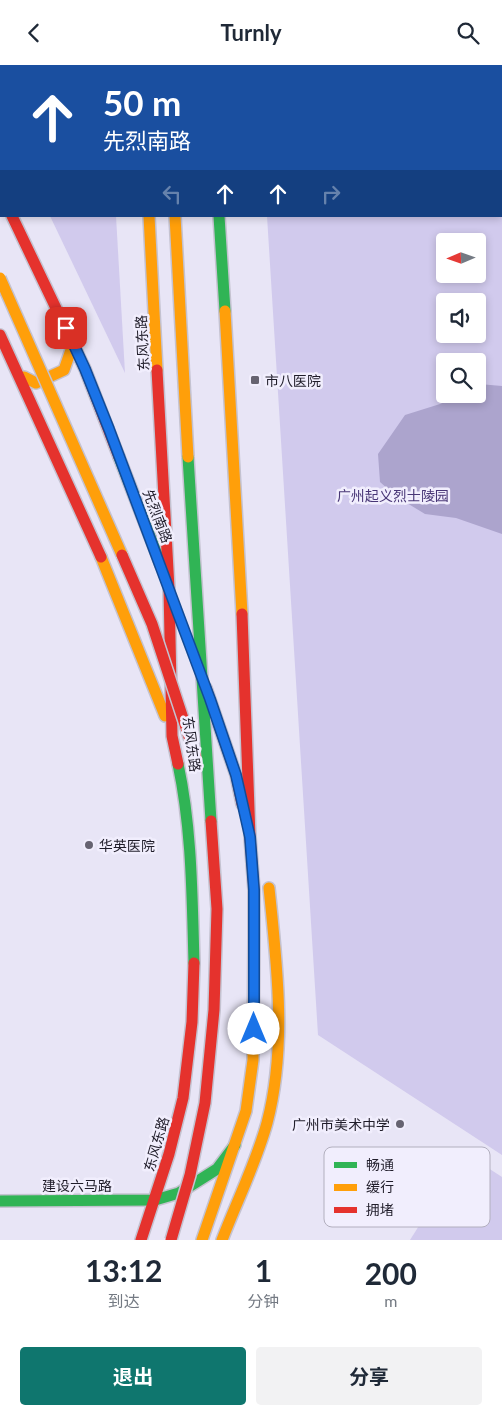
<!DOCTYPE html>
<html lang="zh">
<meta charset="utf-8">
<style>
:root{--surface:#fff;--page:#f2f2f3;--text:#1f2937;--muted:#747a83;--accent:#0f766e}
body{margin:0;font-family:Lato,"Noto Sans SC",sans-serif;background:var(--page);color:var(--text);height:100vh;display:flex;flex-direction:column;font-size:19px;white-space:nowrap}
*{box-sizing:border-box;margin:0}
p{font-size:16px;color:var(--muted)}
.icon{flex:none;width:28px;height:28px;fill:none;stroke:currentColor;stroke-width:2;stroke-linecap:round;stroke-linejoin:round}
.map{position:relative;height:1175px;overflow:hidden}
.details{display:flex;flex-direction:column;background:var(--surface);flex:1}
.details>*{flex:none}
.banner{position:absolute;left:0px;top:0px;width:502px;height:152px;box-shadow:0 2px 8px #0003;background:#1a4fa0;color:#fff;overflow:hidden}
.needle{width:32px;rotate:268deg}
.controls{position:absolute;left:436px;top:168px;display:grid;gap:10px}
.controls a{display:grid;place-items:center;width:50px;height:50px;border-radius:5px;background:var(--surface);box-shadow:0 2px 8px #0003;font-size:25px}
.pin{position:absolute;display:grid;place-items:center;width:42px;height:42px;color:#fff;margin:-21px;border-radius:10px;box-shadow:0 2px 8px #0006}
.me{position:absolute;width:55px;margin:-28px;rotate:0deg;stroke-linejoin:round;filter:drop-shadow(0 0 4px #0008)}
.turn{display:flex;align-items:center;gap:18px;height:105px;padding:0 20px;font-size:22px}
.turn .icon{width:65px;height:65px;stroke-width:2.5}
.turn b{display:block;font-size:35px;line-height:42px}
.lanes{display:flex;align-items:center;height:48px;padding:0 20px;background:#0003;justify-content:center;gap:25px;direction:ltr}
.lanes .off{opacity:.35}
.eta{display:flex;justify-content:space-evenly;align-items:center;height:85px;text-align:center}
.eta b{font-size:30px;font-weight:700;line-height:35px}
.action{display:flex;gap:10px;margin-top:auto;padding:10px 20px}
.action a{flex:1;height:58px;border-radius:5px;background:var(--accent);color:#fff;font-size:20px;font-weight:700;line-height:58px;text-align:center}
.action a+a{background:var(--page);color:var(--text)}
header{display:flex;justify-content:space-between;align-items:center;height:65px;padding:0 20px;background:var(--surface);font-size:22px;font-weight:700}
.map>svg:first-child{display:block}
.green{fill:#d1caed;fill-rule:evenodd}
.water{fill:#aca4cd}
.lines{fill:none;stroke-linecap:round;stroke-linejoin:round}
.fast-casing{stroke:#c4c2d0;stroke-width:14}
.slow-casing{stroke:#c4c2d0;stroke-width:14}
.jam-casing{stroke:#c4c2d0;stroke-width:14}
.fast{stroke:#30b455;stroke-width:11}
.slow{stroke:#ff9f0a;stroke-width:11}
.jam{stroke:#e5322d;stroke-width:11}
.fast-bridge-casing{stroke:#c4c2d0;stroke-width:14;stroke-linecap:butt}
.slow-bridge-casing{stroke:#c4c2d0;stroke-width:14;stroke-linecap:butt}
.jam-bridge-casing{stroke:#c4c2d0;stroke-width:14;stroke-linecap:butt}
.fast-bridge{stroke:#30b455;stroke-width:11}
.slow-bridge{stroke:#ff9f0a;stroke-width:11}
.jam-bridge{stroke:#e5322d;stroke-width:11}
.route-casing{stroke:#114b97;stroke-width:12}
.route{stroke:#1a73e8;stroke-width:9}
.poi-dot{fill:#666371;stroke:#f1eefd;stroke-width:2}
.labels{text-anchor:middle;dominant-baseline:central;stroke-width:5;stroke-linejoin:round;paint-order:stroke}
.street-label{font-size:14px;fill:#201d2a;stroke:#f1eefd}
.poi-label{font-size:14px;fill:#201d2a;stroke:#f1eefd;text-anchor:start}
.park-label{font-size:14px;fill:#483676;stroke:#f1eefd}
.key{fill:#f1eefd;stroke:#b2afbe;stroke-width:1}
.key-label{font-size:14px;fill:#201d2a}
</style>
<header><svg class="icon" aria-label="back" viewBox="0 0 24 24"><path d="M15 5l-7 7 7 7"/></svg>Turnly<svg class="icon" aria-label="search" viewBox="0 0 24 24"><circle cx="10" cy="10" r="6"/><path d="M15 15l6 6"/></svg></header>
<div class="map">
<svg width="502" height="1175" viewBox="0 0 502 1175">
<rect width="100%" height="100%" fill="#e8e5f6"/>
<g class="green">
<path d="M258 0H502V1090L318 970 267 151H501V1ZM445 176H478V209H445ZM445 236H478V269H445ZM445 296H478V329H445Z"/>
<path d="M50 151H116L125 308Z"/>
<path d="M465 1088 502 1112V1175H410Z"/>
</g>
<path class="water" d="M479 319 502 321V469L456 453 425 449 397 432 380 417 378 389 405 350 440 339 460 329H478Z"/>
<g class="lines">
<defs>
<g id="fast">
<path d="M219 151 225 246"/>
<path d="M119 392 161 500"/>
<path d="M178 699C192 764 192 831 194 898"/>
<path d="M0 1136 155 1135 179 1128 217 1104 235 1080"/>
</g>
<g id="slow">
<path d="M211 0V1"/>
<path d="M0 126 1 129"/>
<path d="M149 151 157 305"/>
<path d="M225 246 242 549"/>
<path d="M24 312 36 318 64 305 73 279"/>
<path d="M101 492 165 651"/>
<path d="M202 1175 246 1046 253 995 254 872"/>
<path d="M222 1175C237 1136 256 1098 267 1058 287 982 277 900 269 823"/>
</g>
<g id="jam">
<path d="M140 0 141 1"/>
<path d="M167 0V1"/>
<path d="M12 151 85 304 119 392"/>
<path d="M0 270 101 492"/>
<path d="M157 305 169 523 172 671 178 699"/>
<path d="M242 549 250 772 254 825V872"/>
<path d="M206 623 236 710 242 739"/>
<path d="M141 1175 169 1089 183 1033 192 957 194 898"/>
</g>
</defs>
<use href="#fast" class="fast-casing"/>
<use href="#slow" class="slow-casing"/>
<use href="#jam" class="jam-casing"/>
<use href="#fast" class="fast"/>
<use href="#slow" class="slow"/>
<use href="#jam" class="jam"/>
<defs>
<path id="fast-bridge" d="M188 392 211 756"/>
<g id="slow-bridge">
<path d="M175 151 188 392"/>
<path d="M0 213 122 490"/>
</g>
<g id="jam-bridge">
<path d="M122 490 152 559 196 693"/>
<path d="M171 1175 190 1110 205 1038 214 945 217 844 211 756"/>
</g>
</defs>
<use href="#fast-bridge" class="fast-bridge-casing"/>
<use href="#slow-bridge" class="slow-bridge-casing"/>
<use href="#jam-bridge" class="jam-bridge-casing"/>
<use href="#fast-bridge" class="fast-bridge"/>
<use href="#slow-bridge" class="slow-bridge"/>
<use href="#jam-bridge" class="jam-bridge"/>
</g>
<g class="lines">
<defs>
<path id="route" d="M66 263 85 304 109 364 210 634 236 710 250 772 254 825V964"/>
</defs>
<use href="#route" class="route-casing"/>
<use href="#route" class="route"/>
</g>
<g class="poi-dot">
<rect x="250" y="310" width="10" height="10" rx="2.5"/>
<circle cx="89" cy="780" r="5"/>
<circle cx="400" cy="1059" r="5"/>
</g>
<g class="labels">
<g class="street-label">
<text transform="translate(142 278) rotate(-93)">东风东路</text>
<text transform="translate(158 451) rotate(69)">先烈南路</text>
<text transform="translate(192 679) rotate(82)">东风东路</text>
<text transform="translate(156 1079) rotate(-74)">东风东路</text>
<text x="77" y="1120">建设六马路</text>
</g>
<g class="poi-label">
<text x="265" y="315">市八医院</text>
<text x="99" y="780">华英医院</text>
<text x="390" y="1059" text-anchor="end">广州市美术中学</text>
</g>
<g class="park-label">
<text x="393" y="430">广州起义烈士陵园</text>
</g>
</g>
<rect x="324" y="1082" width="166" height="80" rx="8" class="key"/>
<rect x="334" y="1097" width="23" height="6" fill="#30b455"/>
<rect x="334" y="1119" width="23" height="7" fill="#ff9f0a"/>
<rect x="334" y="1142" width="23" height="6" fill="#e5322d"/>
<g class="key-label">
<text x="366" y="1105">畅通</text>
<text x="366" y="1127">缓行</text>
<text x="366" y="1150">拥堵</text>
</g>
</svg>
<div class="controls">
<a><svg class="needle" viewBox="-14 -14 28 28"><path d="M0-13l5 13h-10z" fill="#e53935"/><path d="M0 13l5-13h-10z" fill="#747a83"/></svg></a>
<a><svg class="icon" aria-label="sound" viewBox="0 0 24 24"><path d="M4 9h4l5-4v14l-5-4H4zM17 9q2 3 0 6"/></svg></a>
<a><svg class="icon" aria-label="search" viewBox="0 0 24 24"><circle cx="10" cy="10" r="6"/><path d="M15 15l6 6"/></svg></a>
</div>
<div class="pin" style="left:66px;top:263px;background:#d93025"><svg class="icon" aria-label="arrive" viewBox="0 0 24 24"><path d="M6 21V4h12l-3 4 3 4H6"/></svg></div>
<svg class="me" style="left:254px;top:964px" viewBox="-20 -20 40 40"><circle r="19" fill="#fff"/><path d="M0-13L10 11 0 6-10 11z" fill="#1a73e8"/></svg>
<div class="banner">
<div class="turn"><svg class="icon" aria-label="ahead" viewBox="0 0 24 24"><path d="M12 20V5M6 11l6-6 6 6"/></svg><div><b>50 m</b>先烈南路</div></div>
<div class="lanes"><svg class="icon off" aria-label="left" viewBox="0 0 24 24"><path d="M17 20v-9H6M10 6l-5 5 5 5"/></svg><svg class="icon" aria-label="ahead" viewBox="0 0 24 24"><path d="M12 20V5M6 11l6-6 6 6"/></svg><svg class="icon" aria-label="ahead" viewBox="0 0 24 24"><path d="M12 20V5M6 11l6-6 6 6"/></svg><svg class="icon off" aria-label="right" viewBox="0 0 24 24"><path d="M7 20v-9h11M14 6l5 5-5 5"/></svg></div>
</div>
</div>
<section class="details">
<div class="eta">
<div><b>13:12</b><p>到达</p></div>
<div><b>1</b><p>分钟</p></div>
<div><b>200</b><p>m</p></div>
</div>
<div class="action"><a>退出</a><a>分享</a></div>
</section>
